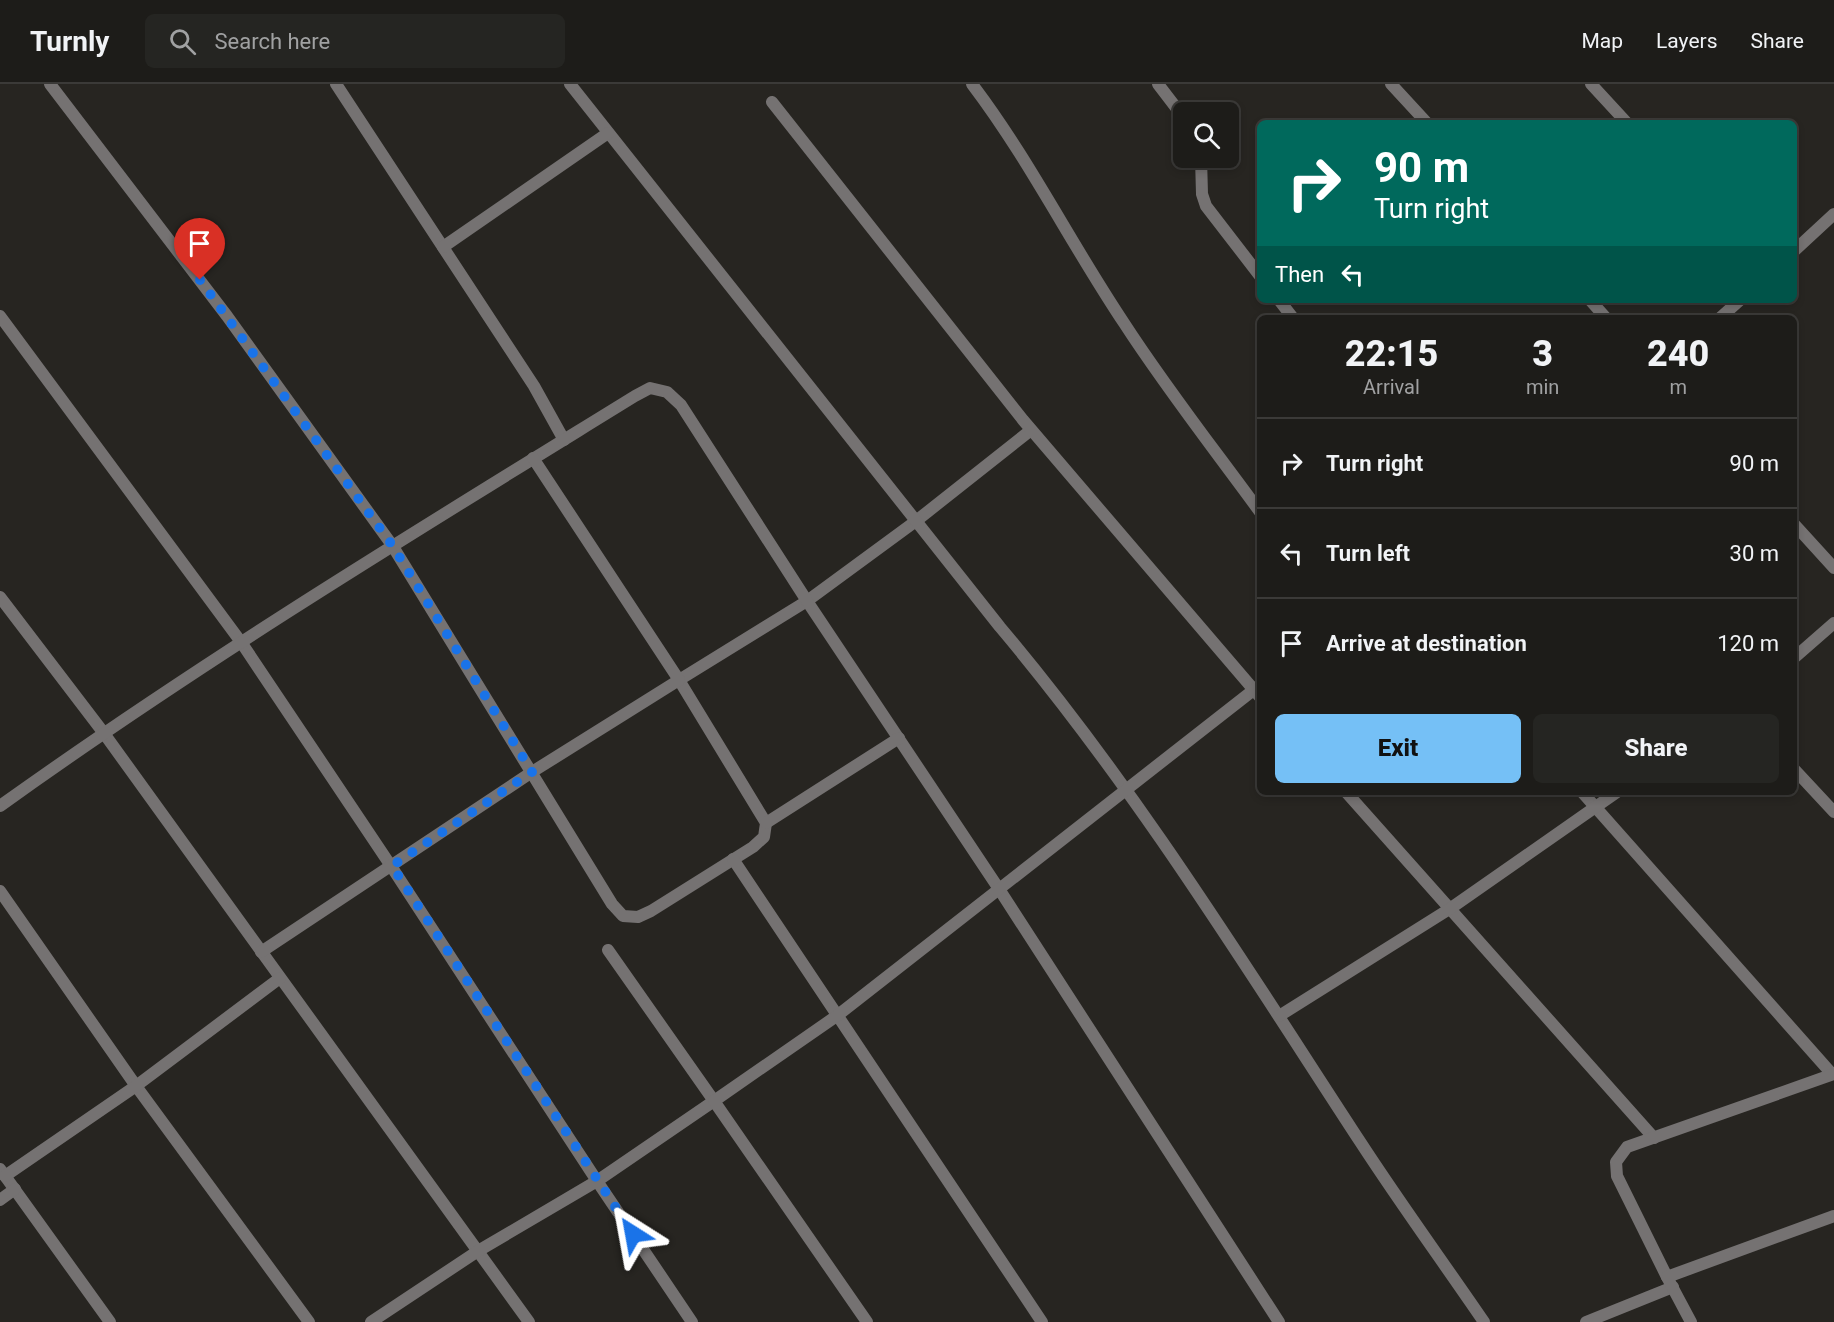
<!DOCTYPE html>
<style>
:root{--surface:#1d1c19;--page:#252522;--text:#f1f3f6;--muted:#a0a1a2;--line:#3b3a38;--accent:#75c0f6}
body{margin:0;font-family:Roboto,sans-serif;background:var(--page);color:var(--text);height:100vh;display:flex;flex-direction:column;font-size:22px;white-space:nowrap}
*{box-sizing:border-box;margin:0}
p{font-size:20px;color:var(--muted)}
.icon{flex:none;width:33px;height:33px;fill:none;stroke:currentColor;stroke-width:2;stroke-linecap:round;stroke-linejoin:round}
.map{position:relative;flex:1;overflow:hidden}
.drawer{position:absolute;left:1257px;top:231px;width:540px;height:480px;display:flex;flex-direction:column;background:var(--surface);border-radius:9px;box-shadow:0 3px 9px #0003,0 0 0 2px var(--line)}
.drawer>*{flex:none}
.hud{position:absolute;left:1257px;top:36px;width:540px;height:183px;border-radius:9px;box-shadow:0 3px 9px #0003,0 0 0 2px var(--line);background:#00695c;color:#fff;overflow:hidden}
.tools{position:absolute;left:1173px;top:18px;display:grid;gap:12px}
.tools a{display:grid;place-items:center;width:66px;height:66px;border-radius:9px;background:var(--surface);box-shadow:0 3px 9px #0003,0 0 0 2px var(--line);font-size:30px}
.pin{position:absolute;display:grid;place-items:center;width:51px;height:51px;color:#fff;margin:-62px -26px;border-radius:50% 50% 50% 0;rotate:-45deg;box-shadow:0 0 6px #0007}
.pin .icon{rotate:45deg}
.me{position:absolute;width:66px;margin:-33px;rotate:326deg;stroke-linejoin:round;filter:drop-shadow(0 0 4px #0008)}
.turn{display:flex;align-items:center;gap:21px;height:126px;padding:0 18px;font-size:27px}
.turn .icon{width:78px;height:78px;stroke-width:2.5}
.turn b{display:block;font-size:42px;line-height:51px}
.then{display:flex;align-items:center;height:57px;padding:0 18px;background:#0003;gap:12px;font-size:22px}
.eta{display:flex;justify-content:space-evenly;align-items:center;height:102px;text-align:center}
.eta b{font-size:36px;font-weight:800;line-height:42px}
.primary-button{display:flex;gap:12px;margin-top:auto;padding:12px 18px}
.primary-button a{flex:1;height:69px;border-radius:9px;background:var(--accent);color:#111;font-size:24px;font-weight:800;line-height:69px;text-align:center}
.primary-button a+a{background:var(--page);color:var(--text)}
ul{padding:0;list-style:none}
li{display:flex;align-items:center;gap:18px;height:90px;padding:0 18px;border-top:2px solid var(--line)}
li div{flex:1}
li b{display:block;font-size:22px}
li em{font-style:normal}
header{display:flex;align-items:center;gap:36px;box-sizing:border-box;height:84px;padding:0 30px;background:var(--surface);border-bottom:2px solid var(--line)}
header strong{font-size:28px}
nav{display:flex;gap:33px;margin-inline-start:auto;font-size:21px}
.search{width:420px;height:54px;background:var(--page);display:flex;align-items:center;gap:15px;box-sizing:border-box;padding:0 21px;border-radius:9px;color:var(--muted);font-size:22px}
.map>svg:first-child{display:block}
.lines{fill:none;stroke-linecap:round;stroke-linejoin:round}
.minor{stroke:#757272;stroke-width:12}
.route{stroke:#1a73e8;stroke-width:10;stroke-dasharray:0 18}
</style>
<header>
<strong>Turnly</strong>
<div class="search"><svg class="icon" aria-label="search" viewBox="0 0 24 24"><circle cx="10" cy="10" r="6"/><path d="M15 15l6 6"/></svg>Search here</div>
<nav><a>Map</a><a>Layers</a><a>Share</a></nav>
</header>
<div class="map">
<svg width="1834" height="1238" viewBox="0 0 1834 1238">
<rect width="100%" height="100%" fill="#272521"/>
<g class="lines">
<g class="minor">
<path d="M50 0 227 232 392 461 612 820 623 832 638 833 651 827 753 763 764 753 766 739 679 596 807 517 916 437 1031 346"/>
<path d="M336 0 534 302 564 356"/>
<path d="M570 0 1000 543C1135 703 1246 883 1361 1059 1400 1119 1443 1178 1484 1238"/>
<path d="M972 0C1029 75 1071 160 1124 239 1166 304 1214 365 1260 428"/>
<path d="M1158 0 1184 34"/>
<path d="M1391 0 1427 39"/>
<path d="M1591 0 1627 39"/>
<path d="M772 18 1023 336 1260 613"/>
<path d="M1201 74 1202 110 1206 122 1260 192"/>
<path d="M443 163 608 49"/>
<path d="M1794 167 1834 130"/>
<path d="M1279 216 1293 234"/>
<path d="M1590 216 1606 234"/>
<path d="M0 232 241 558 391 782 597 1097 692 1238"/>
<path d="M1720 234 1740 216"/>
<path d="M1794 440 1834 484"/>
<path d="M0 513 103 648 529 1238"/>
<path d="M1794 574 1834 539"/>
<path d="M1794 685 1834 728"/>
<path d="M1346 708 1654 1054"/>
<path d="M1582 708 1832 990"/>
<path d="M0 722C205 575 421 444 635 312L650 304 667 308 681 321 807 517 999 805 1279 1238"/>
<path d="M766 739 899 654"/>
<path d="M733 775 1042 1238"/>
<path d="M0 807 136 1002 309 1238"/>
<path d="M261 868 532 688 679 596 533 374"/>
<path d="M1279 932 1451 824 1617 708"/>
<path d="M0 1085 110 1238"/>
<path d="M5 1092 136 1002 280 894"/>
<path d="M0 1116 15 1105"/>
<path d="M1667 1193 1617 1092 1616 1078 1627 1063 1834 990"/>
<path d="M371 1238 478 1167 597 1097 714 1017 608 866"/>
<path d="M867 1238 714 1017 838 931 1260 601"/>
<path d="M1586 1238 1673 1203"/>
<path d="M1691 1238 1667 1193 1834 1132"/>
</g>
</g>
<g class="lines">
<path class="route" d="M200 196 392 461 532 688 392 782 633 1150"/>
</g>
</svg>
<div class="tools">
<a><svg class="icon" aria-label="search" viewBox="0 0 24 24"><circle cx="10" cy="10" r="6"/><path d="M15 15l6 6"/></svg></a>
</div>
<div class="pin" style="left:200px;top:196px;background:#d93025"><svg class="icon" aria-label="arrive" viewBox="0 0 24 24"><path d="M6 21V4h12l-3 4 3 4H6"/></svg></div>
<svg class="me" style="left:633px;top:1150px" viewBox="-20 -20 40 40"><path d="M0-17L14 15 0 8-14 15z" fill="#1a73e8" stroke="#fff" stroke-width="4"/></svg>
<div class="hud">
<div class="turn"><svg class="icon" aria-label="right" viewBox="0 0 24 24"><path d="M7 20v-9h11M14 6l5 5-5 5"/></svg><div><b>90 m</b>Turn right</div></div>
<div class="then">Then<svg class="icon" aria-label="left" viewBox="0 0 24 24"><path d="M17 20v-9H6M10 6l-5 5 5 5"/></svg></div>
</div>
<section class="drawer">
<div class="eta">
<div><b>22:15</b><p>Arrival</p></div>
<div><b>3</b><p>min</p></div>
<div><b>240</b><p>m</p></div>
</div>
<ul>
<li><svg class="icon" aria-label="right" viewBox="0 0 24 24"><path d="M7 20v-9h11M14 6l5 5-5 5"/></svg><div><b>Turn right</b></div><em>90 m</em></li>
<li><svg class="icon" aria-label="left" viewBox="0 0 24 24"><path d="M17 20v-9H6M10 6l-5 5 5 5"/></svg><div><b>Turn left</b></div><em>30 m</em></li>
<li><svg class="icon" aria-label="arrive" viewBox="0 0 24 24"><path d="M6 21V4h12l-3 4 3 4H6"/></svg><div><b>Arrive at destination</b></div><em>120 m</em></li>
</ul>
<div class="primary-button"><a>Exit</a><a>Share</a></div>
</section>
</div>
